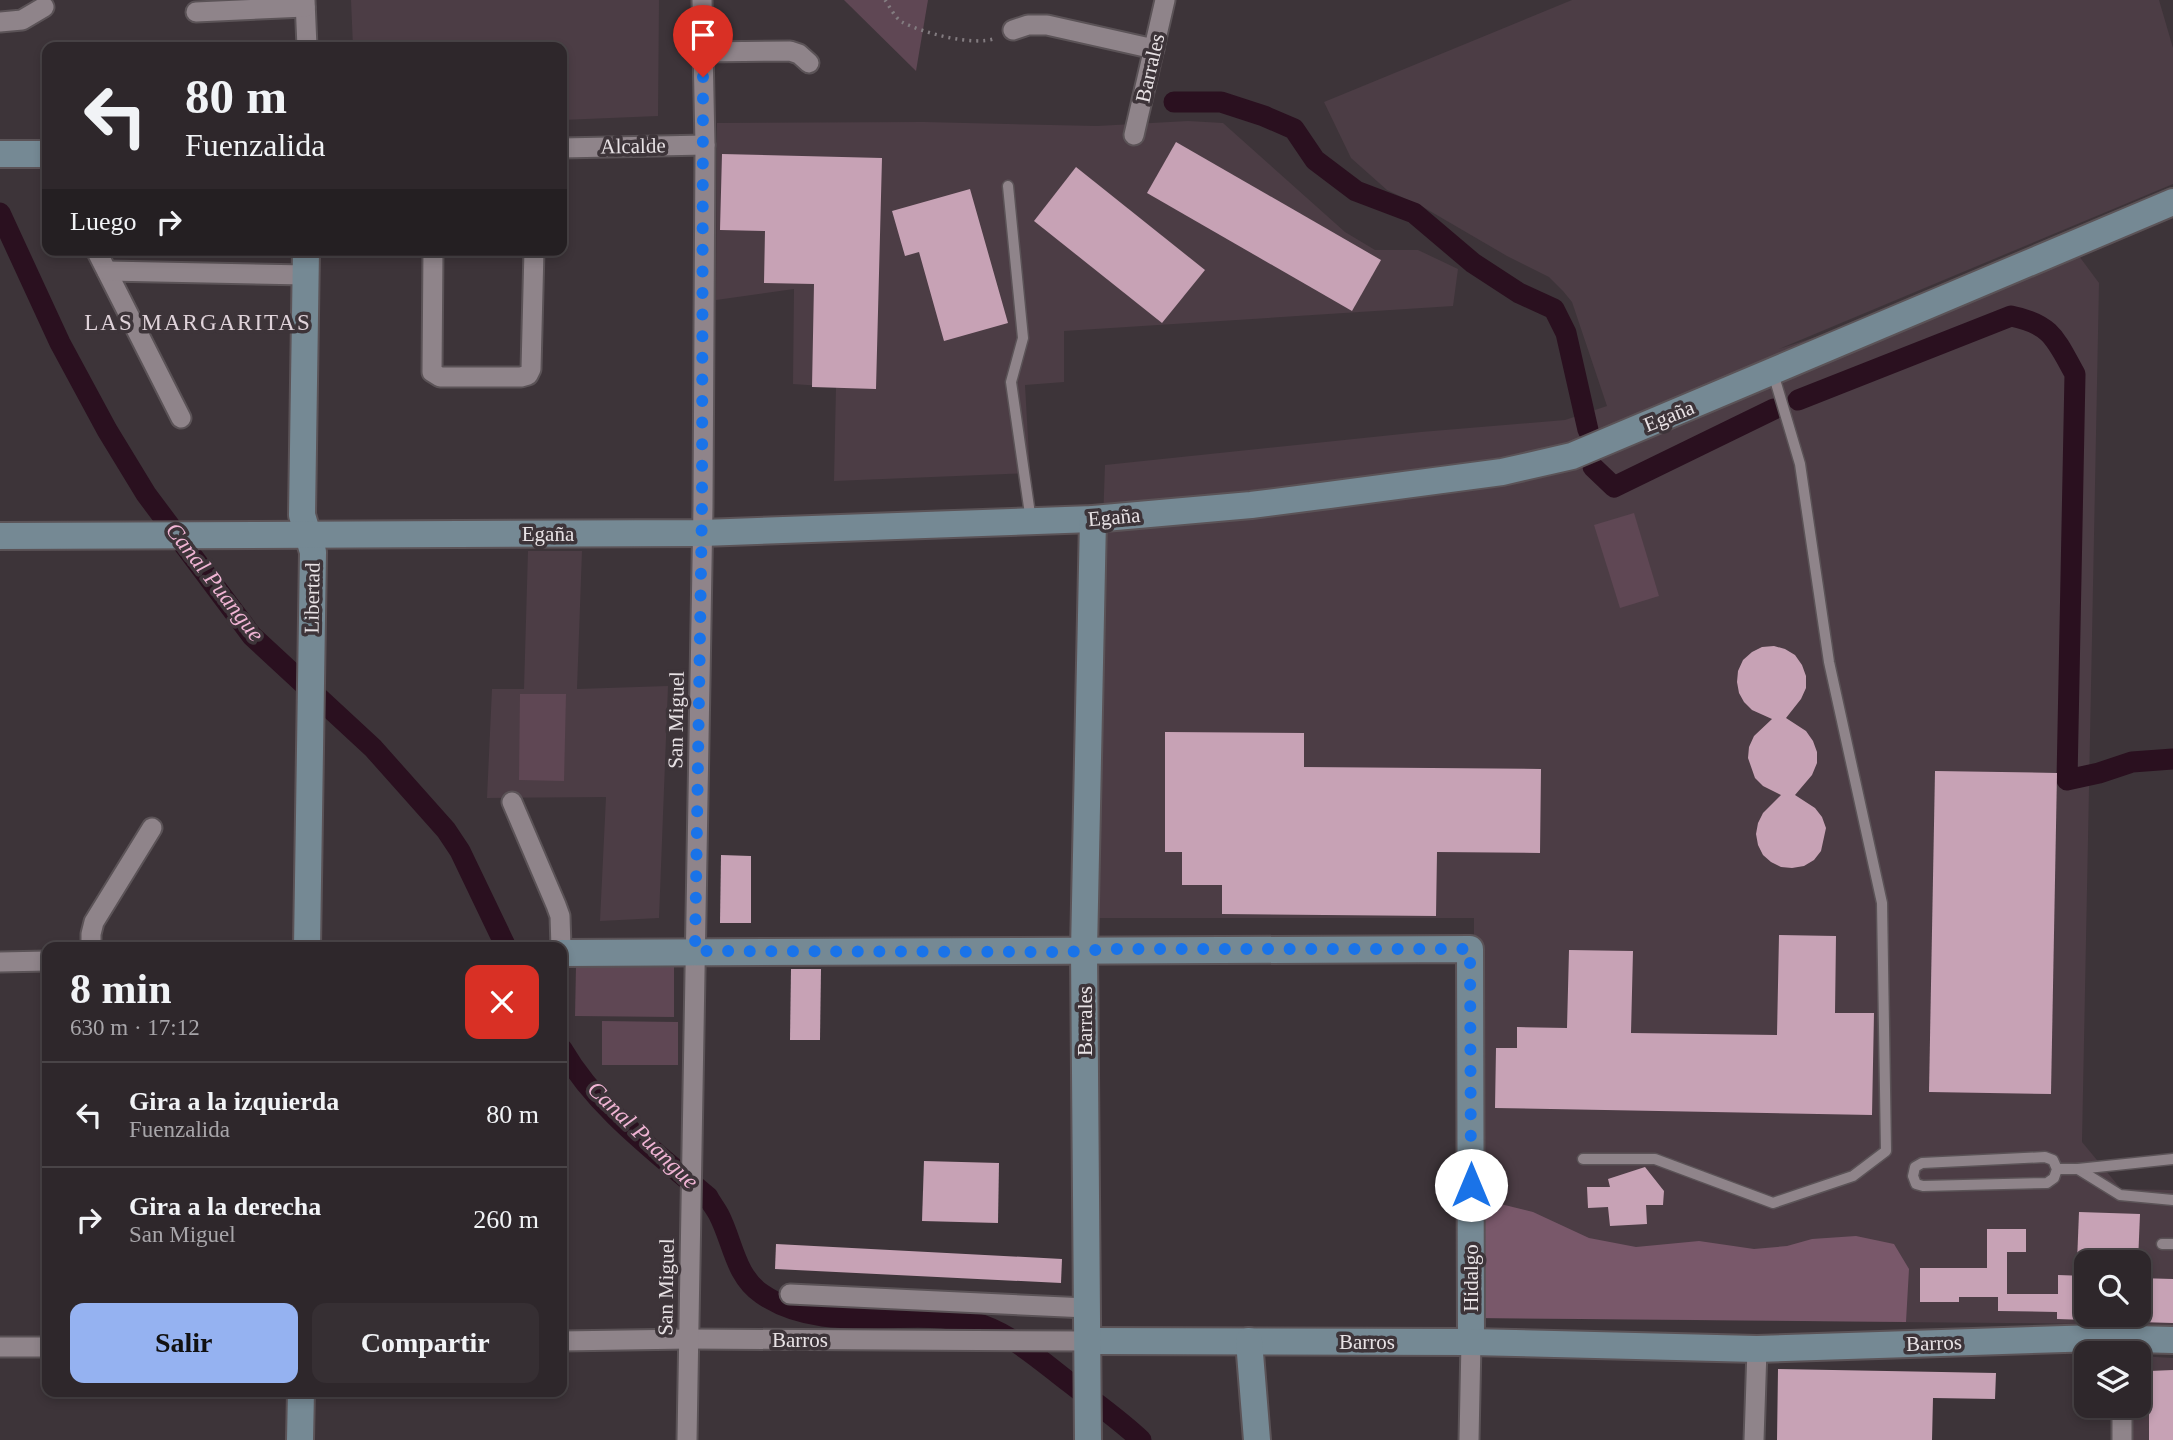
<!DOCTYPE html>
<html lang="es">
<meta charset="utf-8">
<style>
:root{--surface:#2e272b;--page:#362f33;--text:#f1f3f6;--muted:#a7a5a9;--line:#494447;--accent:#95b2f1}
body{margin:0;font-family:Georgia,serif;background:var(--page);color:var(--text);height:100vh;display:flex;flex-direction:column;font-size:26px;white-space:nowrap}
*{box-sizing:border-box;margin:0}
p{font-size:23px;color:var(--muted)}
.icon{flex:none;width:38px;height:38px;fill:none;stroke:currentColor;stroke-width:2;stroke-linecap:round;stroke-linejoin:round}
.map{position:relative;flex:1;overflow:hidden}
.drawer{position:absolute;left:42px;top:942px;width:525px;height:455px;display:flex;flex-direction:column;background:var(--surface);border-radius:14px;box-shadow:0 4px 10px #0003,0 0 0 2px var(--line)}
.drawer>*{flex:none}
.top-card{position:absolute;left:42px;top:42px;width:525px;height:214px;border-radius:14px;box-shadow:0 4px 10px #0003,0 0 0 2px var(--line);background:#2e272b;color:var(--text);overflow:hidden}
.fabs{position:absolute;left:2074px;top:1250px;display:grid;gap:14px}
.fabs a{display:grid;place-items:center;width:77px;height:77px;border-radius:14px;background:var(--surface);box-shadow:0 4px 10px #0003,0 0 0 2px var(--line);font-size:35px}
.pin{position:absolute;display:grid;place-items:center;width:60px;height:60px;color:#fff;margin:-72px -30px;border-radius:50% 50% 50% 0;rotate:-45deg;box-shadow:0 0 7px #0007}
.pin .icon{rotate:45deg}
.me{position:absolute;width:77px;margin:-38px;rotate:0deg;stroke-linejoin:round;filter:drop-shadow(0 0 5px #0008)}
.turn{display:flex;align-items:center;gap:24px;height:147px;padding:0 28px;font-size:32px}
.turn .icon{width:91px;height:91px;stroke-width:2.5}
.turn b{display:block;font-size:49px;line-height:60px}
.then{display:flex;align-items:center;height:66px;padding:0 28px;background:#0003;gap:14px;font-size:26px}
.round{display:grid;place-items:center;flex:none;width:74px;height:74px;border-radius:14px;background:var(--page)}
.headline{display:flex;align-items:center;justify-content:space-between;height:119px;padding:0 28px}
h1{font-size:42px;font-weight:700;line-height:52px}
.primary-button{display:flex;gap:14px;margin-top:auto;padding:14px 28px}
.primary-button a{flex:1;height:80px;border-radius:14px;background:var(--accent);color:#111;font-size:28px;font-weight:700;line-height:80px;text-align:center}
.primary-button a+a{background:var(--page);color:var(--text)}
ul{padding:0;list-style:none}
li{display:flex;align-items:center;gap:21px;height:105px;padding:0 28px;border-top:2px solid var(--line)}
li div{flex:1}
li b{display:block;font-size:26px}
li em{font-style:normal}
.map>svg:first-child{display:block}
.built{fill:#4c3d45;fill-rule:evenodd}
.green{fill:#5f4754}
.forest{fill:#79586a}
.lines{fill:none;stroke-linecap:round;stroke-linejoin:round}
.canal{stroke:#2a101f;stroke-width:21}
.building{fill:#c7a2b5}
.lane-casing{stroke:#5b5357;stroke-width:13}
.street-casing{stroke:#5b5357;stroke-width:23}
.secondary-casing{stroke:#5b5357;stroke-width:30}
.path{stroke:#837c80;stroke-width:3.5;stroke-dasharray:2 5;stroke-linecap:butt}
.lane{stroke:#8f848a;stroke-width:10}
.street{stroke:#8f848a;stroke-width:19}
.secondary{stroke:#758994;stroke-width:26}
.route{stroke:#1a73e8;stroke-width:12;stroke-dasharray:0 21.6}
.labels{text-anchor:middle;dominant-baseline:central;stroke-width:7;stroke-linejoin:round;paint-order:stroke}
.street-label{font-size:21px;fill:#e8e2e5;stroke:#3d3439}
.neighbourhood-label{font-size:23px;letter-spacing:2px;fill:#e0d3da;stroke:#3d3439}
.water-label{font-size:23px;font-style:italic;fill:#f0b4d4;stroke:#3d3439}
</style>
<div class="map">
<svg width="2173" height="1440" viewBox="0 0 2173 1440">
<rect width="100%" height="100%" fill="#3d3439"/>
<g class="built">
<path d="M351 0H659L658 116 562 120V47H353Z"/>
<path d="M1572 0H2159L2173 48V184L1779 349 2076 252 2099 283 2082 1142 2121 1189 2173 1190V1328L2104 1324 1474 1318V918H1089L1105 465 1421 432 1565 420 1607 406 1572 302 1563 291 1549 277 1507 256 1423 207 1387 190 1351 158 1324 102ZM2086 1262H2138V1314H2086Z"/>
<path d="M1188 121 1223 123 1345 232 1375 250H1418L1458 269 1453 306 1064 331V382L1025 385 1030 473 834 481 836 387 793 384 794 289 716 300 717 123 924 122 1097 126Z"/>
<path d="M528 551H582L577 689 668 686 659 918 600 921 606 797 487 798 492 689H524Z"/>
<path d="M2139 1356 2173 1358V1440H2126L2125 1405H2138Z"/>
</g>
<g class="green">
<path d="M844 0H928L916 71Z"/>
<path d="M1634 513 1659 596 1620 608 1594 525Z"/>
<path d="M520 694H566L564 781 519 780Z"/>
<path d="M576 966 674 967V1017L575 1016Z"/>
<path d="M602 1021 678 1022V1065H602Z"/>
</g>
<path class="forest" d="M1472 1197 1533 1212 1589 1238 1636 1247 1699 1241 1754 1249 1787 1246 1812 1239 1856 1236 1894 1244 1909 1269 1906 1322 1474 1318Z"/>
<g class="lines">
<g class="canal">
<path d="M1174 102H1221L1264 116 1294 129 1315 160 1356 191 1414 213 1473 263 1519 293 1554 309 1566 333 1588 430"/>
<path d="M0 213 60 343 107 430 146 494 252 636 373 748 446 830 460 851 506 947"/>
<path d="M1798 400 2011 316C2052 324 2056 340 2075 374L2067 780 2099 773 2132 762 2173 759"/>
<path d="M1593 467 1614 487 1774 409"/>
<path d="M562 1049C597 1109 656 1152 708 1197 711 1203 716 1209 719 1215 733 1242 735 1276 762 1294 823 1336 903 1307 971 1322 1008 1330 1041 1361 1070 1383 1094 1402 1119 1419 1141 1440"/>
</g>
</g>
<g class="building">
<path d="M1176 142 1381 260 1352 311 1147 193Z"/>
<path d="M722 154 882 158 876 389 812 387 814 284 764 283 765 231 720 230Z"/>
<path d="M1076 167 1205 270 1162 323 1034 221Z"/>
<path d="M970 189 1008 323 944 341 919 252 905 256 892 211Z"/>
<path d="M1774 646 1785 649 1795 655 1802 665 1806 676V688L1801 699 1786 718 1806 731 1813 741 1817 752V763L1812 775 1795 795 1815 808 1822 817 1826 828 1821 851 1814 860 1804 866 1792 868 1781 867 1771 862 1763 855 1758 845 1756 834 1758 823 1763 813 1781 795 1763 786 1755 778 1748 758 1749 747 1754 736 1772 719 1752 710 1744 702 1739 693 1737 682 1738 671 1743 660 1752 652 1762 647Z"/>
<path d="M1165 732 1304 733V767L1541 769 1540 853 1437 852 1436 916 1222 914V885H1182V852H1165Z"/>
<path d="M1935 771 2057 773 2051 1094 1929 1092Z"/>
<path d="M721 855 751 856V923H720Z"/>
<path d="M1779 935 1836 936 1835 1013H1874L1872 1115 1495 1108 1496 1048H1517V1027L1567 1028 1569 950 1633 951 1631 1033 1777 1035Z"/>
<path d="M791 969H821L820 1040H790Z"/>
<path d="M924 1161 999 1163 998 1223 922 1221Z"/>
<path d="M1645 1167 1664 1191 1663 1205H1646L1647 1224 1610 1226 1608 1207 1588 1208 1587 1187H1610L1608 1179Z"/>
<path d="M2079 1212 2140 1214 2138 1262H2077Z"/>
<path d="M1987 1229H2026V1252H2007V1294H2058V1275L2086 1276V1320L2057 1319V1312L1998 1311V1297H1959V1302H1920V1268H1987Z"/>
<path d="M776 1244 1062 1259 1061 1283 775 1269Z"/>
<path d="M2138 1278 2173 1279V1323L2138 1322Z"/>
<path d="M1778 1369 1996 1373 1995 1399 1933 1398 1932 1440H1777Z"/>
<path d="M2173 1370V1440H2149V1371Z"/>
</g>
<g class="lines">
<defs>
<g id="lane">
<path d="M1008 186 1023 338 1011 382 1031 521"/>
<path d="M2045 1157 2053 1160 2057 1169 2054 1178 2047 1183 1923 1186 1916 1184 1913 1176 1915 1167 1922 1163Z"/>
<path d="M1583 1159H1655L1773 1203 1853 1176 1886 1151 1882 903 1829 662 1800 464 1773 373"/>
<path d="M2057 1169H2078L2120 1195 2173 1200"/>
<path d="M2078 1169 2173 1159"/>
<path d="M2162 1244H2173"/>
</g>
<g id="street">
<path d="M305 0 307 47"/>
<path d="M196 12 305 7"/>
<path d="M0 22 22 20 44 7"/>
<path d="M1013 30 1028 25H1047L1154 49"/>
<path d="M703 52 790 51 799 54 809 63"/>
<path d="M1134 135 1165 0"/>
<path d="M562 148 705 145"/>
<path d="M96 250 181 418"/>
<path d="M433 250 432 372 440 377H521L528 375 531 369 534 250"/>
<path d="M107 271 306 275"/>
<path d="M512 802 556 905 560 916 561 947"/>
<path d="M91 947V934L94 922 152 828"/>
<path d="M0 962 47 961"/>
<path d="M790 1294 1087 1308"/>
<path d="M562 1341 688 1339 1088 1341"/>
<path d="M0 1347H47"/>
<path d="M687 1440 703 506 705 145 702 0"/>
<path d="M1469 1440 1471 1342"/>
<path d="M1754 1440 1757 1349"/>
<path d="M2122 1440V1405"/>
</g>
<g id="secondary">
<path d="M0 154H47"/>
<path d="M306 250 302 515 313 552 307 947"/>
<path d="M0 536 702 533 1093 519 1251 505 1329 495 1502 472 1572 456 2173 202"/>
<path d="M562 953 1470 949 1471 1342"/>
<path d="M1088 1341 1471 1342 1757 1349 2097 1338 2173 1340"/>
<path d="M1249 1341 1257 1440"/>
<path d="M300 1440 301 1391"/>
<path d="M1088 1440 1084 951 1093 519"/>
</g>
</defs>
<use href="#lane" class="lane-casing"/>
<use href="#street" class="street-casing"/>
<use href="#secondary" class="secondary-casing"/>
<path class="path" d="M885 0C890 7 895 18 902 22 923 33 974 47 996 38"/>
<use href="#lane" class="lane"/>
<use href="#street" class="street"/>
<use href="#secondary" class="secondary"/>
</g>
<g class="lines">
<path class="route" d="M703 77 702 506 695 951 1066 952 1108 949H1470L1471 1185"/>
</g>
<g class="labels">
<g class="street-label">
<text transform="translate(1150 68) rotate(-77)">Barrales</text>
<text transform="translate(633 146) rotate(-1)">Alcalde</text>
<text transform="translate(1669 416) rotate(-22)">Egaña</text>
<text transform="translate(1114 517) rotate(-5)">Egaña</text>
<text x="548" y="534">Egaña</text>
<text transform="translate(312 598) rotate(-89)">Libertad</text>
<text transform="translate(676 720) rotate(-89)">San Miguel</text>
<text transform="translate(1085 1021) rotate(-90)">Barrales</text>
<text transform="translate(1471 1278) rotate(-90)">Hidalgo</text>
<text transform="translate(666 1287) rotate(-89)">San Miguel</text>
<text x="800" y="1340">Barros</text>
<text x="1367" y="1342">Barros</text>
<text transform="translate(1934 1343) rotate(-2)">Barros</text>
</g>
<g class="neighbourhood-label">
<text x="198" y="322">LAS MARGARITAS</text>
</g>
<g class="water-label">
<text transform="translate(215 582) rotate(52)">Canal Puangue</text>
<text transform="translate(643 1135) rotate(44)">Canal Puangue</text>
</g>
</g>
</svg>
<div class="fabs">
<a><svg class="icon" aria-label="search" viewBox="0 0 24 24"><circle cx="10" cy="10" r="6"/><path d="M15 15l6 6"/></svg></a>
<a><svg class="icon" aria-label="layers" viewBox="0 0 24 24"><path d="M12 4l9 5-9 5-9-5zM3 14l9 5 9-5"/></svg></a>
</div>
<div class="pin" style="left:703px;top:77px;background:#d93025"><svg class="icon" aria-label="arrive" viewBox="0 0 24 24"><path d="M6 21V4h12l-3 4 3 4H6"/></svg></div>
<svg class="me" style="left:1471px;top:1185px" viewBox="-20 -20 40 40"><circle r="19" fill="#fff"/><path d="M0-13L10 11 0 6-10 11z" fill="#1a73e8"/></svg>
<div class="top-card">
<div class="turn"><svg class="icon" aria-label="left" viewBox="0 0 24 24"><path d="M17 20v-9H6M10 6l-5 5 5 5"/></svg><div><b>80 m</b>Fuenzalida</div></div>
<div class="then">Luego<svg class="icon" aria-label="right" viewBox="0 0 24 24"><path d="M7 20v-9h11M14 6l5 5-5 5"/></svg></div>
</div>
<section class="drawer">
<div class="headline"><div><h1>8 min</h1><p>630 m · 17:12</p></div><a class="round" style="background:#d93025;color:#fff"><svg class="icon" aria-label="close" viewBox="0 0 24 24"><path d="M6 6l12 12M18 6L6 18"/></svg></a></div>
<ul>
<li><svg class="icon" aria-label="left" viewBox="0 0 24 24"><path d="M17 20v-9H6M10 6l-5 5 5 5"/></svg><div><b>Gira a la izquierda</b><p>Fuenzalida</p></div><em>80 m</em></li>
<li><svg class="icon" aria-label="right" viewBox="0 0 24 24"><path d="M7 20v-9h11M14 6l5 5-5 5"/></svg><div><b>Gira a la derecha</b><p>San Miguel</p></div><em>260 m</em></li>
</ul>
<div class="primary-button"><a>Salir</a><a>Compartir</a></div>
</section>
</div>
